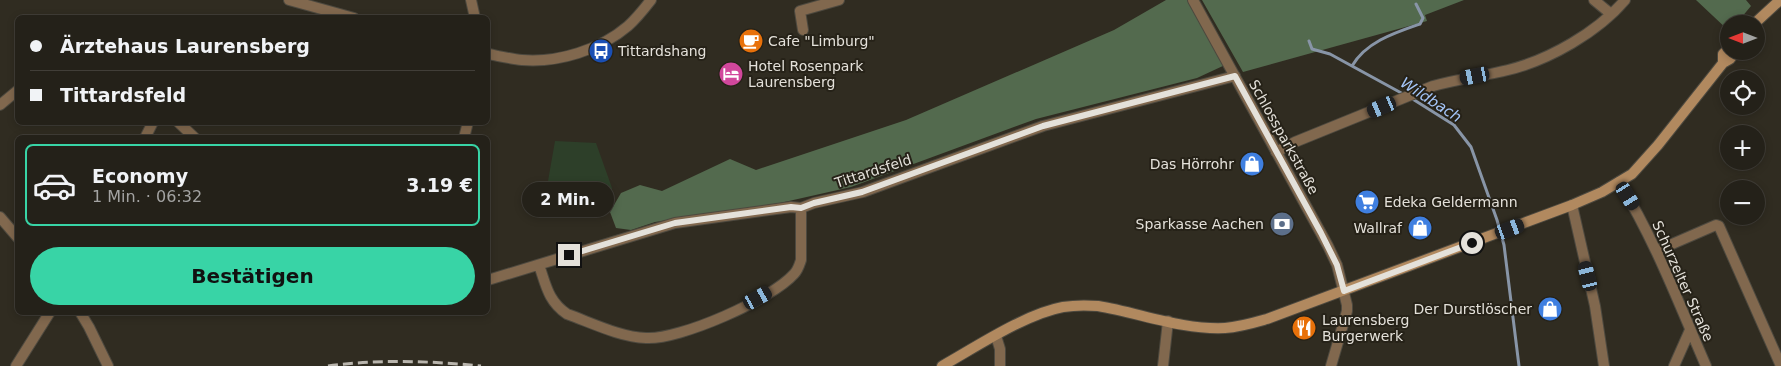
<!DOCTYPE html>
<html lang="de">
<head>
<meta charset="utf-8">
<style>
	:root { --surface:#242119; --page:#2c2922; --text:#f1f3f6; --muted:#a3a3a2; --line:#413e38; --accent:#38d4a6 }
	body { margin:0; font-family:"DejaVu Sans",sans-serif; background:var(--page); color:var(--text); height:100vh; display:flex; flex-direction:column; font-size:19px; white-space:nowrap }
	* { box-sizing:border-box; margin:0 }
	p { font-size:16px; color:var(--muted) }
	.icon { flex:none; width:28px; height:28px; fill:none; stroke:currentColor; stroke-width:2; stroke-linecap:round; stroke-linejoin:round }
	.map { position:relative; flex:1; overflow:hidden }
	.side { position:absolute; left:15px; top:135px; width:475px; height:180px; display:flex; flex-direction:column; background:var(--surface); border-radius:8px; box-shadow:0 2px 8px #0003,0 0 0 1px var(--line) }
	.side>* { flex:none }
	.top-card { position:absolute; left:15px; top:15px; width:475px; height:110px; border-radius:8px; box-shadow:0 2px 8px #0003,0 0 0 1px var(--line); display:grid; align-content:center; height:110px; padding:0 15px; background:var(--surface) }
	.needle { width:32px; rotate:270deg }
	.controls { position:absolute; left:1720px; top:15px; display:grid; gap:10px }
	.controls a { display:grid; place-items:center; width:45px; height:45px; border-radius:50%; background:var(--surface); box-shadow:0 2px 8px #0003,0 0 0 1px var(--line); font-size:25px }
	.end { position:absolute; width:22px; height:22px; margin:-11px; border:6px solid #e4e1da; background:#111; box-shadow:0 0 0 2px #111 }
	.from { border-radius:50% }
	.bubble { position:absolute; height:35px; border-radius:18px; background:var(--surface); box-shadow:0 2px 8px #0003,0 0 0 1px var(--line); font-size:16px; font-weight:700; line-height:35px; text-align:center }
	.car { position:absolute; width:15px; height:30px; margin:-15px -8px; border-radius:6px; box-shadow:0 0 4px 1px #0007; background:linear-gradient(#222 24%,#8ab4d8 0 40%,#222 0 76%,#8ab4d8 0 86%,#222 0) }
	.top-card b { display:flex; align-items:center; gap:18px; height:48px; font-size:19px }
	.top-card b+b { border-top:1px solid var(--line) }
	.top-card i { width:12px; height:12px; background:var(--text) }
	ul { padding:9px 0 0; list-style:none }
	li { display:flex; align-items:center; gap:15px; height:82px; margin:0 10px 8px; padding:0 5px; border:2px solid transparent; border-radius:8px }
	li div { flex:1 }
	li b { display:block; font-size:19px }
	li em { font-style:normal; font-weight:700 }
	li.current { border-color:var(--accent) }
	li>.icon { width:45px; height:45px; stroke-width:1.5 }
	.cta { display:flex; gap:10px; margin-top:auto; padding:10px 15px }
	.cta a { flex:1; height:58px; border-radius:30px; background:var(--accent); color:#111; font-size:20px; font-weight:700; line-height:58px; text-align:center }
	.map>svg:first-child { display:block }
	.green { fill:#2d3f29 }
	.forest { fill:#536a4e }
	.lines { fill:none; stroke-linecap:round; stroke-linejoin:round }
	.stream { stroke:#8895a7; stroke-width:3 }
	.minor-casing { stroke:#4d493f; stroke-width:12 }
	.tertiary-casing { stroke:#4d493f; stroke-width:12 }
	.secondary-casing { stroke:#4d493f; stroke-width:12 }
	.minor { stroke:#81684e; stroke-width:10 }
	.tertiary { stroke:#81684e; stroke-width:10 }
	.secondary { stroke:#b1895f; stroke-width:10 }
	.rail { stroke:#b9b5ad; stroke-width:3; stroke-dasharray:10 5; stroke-linecap:butt }
	.route { stroke:#e4e1da; stroke-width:6 }
	.labels { text-anchor:middle; stroke-width:4; stroke-linejoin:round; paint-order:stroke }
	.poi-label { font-size:14px; fill:#e4e1da; stroke:#262218; text-anchor:start }
	.street-label { font-size:14px; fill:#e4e1da; stroke:#262218 }
	.water-label { font-size:15px; font-style:italic; fill:#a4c5f8; stroke:#262218 }
</style>
</head>
<body>
<div class="map">
<svg width="1781" height="366" viewBox="0 0 1781 366">
	<rect width="100%" height="100%" fill="#302c21"/>
	<!-- green -->
	<path class="green" d="M555,141L596,143L612,188L611,199L590,191L548,181Z"/>
	<!-- forest -->
	<path class="forest" d="M1166,0H1188L1225,65L1197,78L1036,119L851,187L780,203L655,222L631,230L616,228L610,212L621,193L640,185L662,191L730,159L756,170L906,120L1114,30Z
		M1202,0H1464L1425,15L1427,21L1243,72Z
		M1696,0H1746L1751,6L1736,24H1729V31Z"/>
	<g class="lines">
		<!-- stream -->
		<path class="stream" d="M1309,41L1312,49L1330,54L1405,95
			M1352,66C1366,42 1394,33 1420,24L1423,18L1416,4
			M1411,98L1454,125L1471,147L1497,220L1504,245L1519,366"/>
		<defs>
			<path id="minor" d="M289,0L354,18
				M471,0L475,18
				M1594,0L1611,14
				M803,30L800,11L839,0
				M488,54C499,56 511,59 522,60C558,63 600,50 628,26C637,18 644,9 651,0
				M0,105L18,90
				M178,122L195,138
				M145,138L153,122
				M464,138L468,122
				M1276,152L1295,142L1433,86C1458,79 1483,76 1508,70C1549,60 1598,32 1625,0
				M1619,182C1655,240 1679,304 1706,366
				M1572,205L1595,306L1604,366
				M0,217L18,238
				M1656,251L1716,225L1719,226L1781,366
				M539,265C546,285 548,301 567,314C592,323 620,337 646,338C680,340 772,299 794,274C798,270 799,266 801,260V208
				M488,280L675,223L791,207L801,208L814,203L863,192L1043,126L1235,76
				M80,312L89,327L108,366
				M996,336L1000,349V366
				M16,366L50,312
				M1163,366L1168,321
				M1674,366L1690,330"/>
			<path id="tertiary" d="M1193,0L1328,246L1337,265L1347,305V311L1331,366"/>
			<path id="secondary" d="M1754,24L1780,0
				M1723,63V54L1729,48
				M942,366C976,347 1025,314 1063,307C1075,305 1086,305 1098,306C1140,313 1182,330 1225,328C1240,327 1253,323 1267,319L1572,205L1602,192L1632,174L1658,145L1723,63L1730,59L1736,51"/>
		</defs>
		<!-- minor casing -->
		<use href="#minor" class="minor-casing"/>
		<!-- tertiary casing -->
		<use href="#tertiary" class="tertiary-casing"/>
		<!-- secondary casing -->
		<use href="#secondary" class="secondary-casing"/>
		<!-- minor -->
		<use href="#minor" class="minor"/>
		<!-- tertiary -->
		<use href="#tertiary" class="tertiary"/>
		<!-- secondary -->
		<use href="#secondary" class="secondary"/>
		<!-- rail -->
		<path class="rail" d="M328,366C379,359 430,361 481,366"/>
	</g>
	<g class="lines">
		<!-- route -->
		<path class="route" d="M569,255L675,223L791,207L801,208L814,203L862,192L1043,126L1235,76L1321,233L1337,265L1344,291L1472,243"/>
	</g>
	<!-- icons -->
	<defs>
		<symbol id="cafe-disc" viewBox="-11 -11 22 22"><circle r="9.5" fill="#e8710a" stroke="#262218"/><path d="M-5.5-4.5H6V0H3Q3 3.5 0 3.5H-2.5Q-5.5 3.5-5.5 0ZM3-3.2v2h1.7v-2ZM-6 4.5H4V6H-6Z" fill="#fff"/></symbol>
		<symbol id="bus-disc" viewBox="-11 -11 22 22"><circle r="9.5" fill="#1a4fb4" stroke="#262218"/><path d="M-5-6H5V4H4V6H2V4H-2V6H-4V4H-5ZM-3.5-4V0h7V-4ZM-3.5 1.2v1.5H-2V1.2ZM2 1.2v1.5H3.5V1.2Z" fill="#fff"/></symbol>
		<symbol id="hotel-disc" viewBox="-11 -11 22 22"><circle r="9.5" fill="#d1479c" stroke="#262218"/><path d="M-6-4.5h1.5V1H6V5H4.5V3h-9V5H-6ZM-4 0a1.8 1.8 0 1 1 3.6 0ZM.5 0V-2.5h3Q6-2.5 6 0Z" fill="#fff"/></symbol>
		<symbol id="shop-disc" viewBox="-11 -11 22 22"><circle r="9.5" fill="#3f7fe0" stroke="#262218"/><path d="M-5-2.5h2.3a2.7 3.5 0 0 1 5.4 0H5L5.5 6h-11ZM-1.5-2.5h3a1.5 2.3 0 0 0-3 0Z" fill="#fff"/></symbol>
		<symbol id="supermarket-disc" viewBox="-11 -11 22 22"><circle r="9.5" fill="#3f7fe0" stroke="#262218"/><path d="M-6-5.5h2.5l.6 2H6L4.5 2H-2.5L-4.4-4H-6ZM-1.5 3.2a1.3 1.3 0 1 0 .1 0ZM3 3.2a1.3 1.3 0 1 0 .1 0Z" fill="#fff"/></symbol>
		<symbol id="bank-disc" viewBox="-11 -11 22 22"><circle r="9.5" fill="#5c6f8a" stroke="#262218"/><path d="M-6-4H6V4H-6ZM0-2.3a2.3 2.3 0 1 0 0 4.6a2.3 2.3 0 1 0 0-4.6Z" fill="#fff"/></symbol>
		<symbol id="restaurant-disc" viewBox="-11 -11 22 22"><circle r="9.5" fill="#e8710a" stroke="#262218"/><path d="M-5-6h1v4h1v-4h1v4h1v-4h1v5L-1.5 .5V6h-2V.5L-5-1ZM5-6V6H3V1.5H1.5Q1.5-4 5-6Z" fill="#fff"/></symbol>
	</defs>
	<g fill-rule="evenodd">
		<use href="#cafe-disc" x="737" y="27" width="28" height="28"/>
		<use href="#bus-disc" x="587" y="37" width="28" height="28"/>
		<use href="#hotel-disc" x="717" y="60" width="28" height="28"/>
		<use href="#shop-disc" x="1238" y="150" width="28" height="28"/>
		<use href="#supermarket-disc" x="1353" y="188" width="28" height="28"/>
		<use href="#bank-disc" x="1268" y="210" width="28" height="28"/>
		<use href="#shop-disc" x="1406" y="214" width="28" height="28"/>
		<use href="#shop-disc" x="1536" y="295" width="28" height="28"/>
		<use href="#restaurant-disc" x="1290" y="314" width="28" height="28"/>
	</g>
	<g class="labels">
		<!-- poi labels -->
		<g class="poi-label">
			<text x="768" y="46">Cafe "Limburg"</text>
			<text x="618" y="56">Tittardshang</text>
			<text x="748" y="71">Hotel Rosenpark<tspan x="748" dy="16">Laurensberg</tspan></text>
			<text x="1234" y="169" text-anchor="end">Das Hörrohr</text>
			<text x="1384" y="207">Edeka Geldermann</text>
			<text x="1264" y="229" text-anchor="end">Sparkasse Aachen</text>
			<text x="1402" y="233" text-anchor="end">Wallraf</text>
			<text x="1532" y="314" text-anchor="end">Der Durstlöscher</text>
			<text x="1322" y="325">Laurensberg<tspan x="1322" dy="16">Burgerwerk</tspan></text>
		</g>
		<!-- street labels -->
		<g class="street-label">
			<text transform="translate(1284 137) rotate(61)" y="5">Schlossparkstraße</text>
			<text transform="translate(873 171) rotate(-18)" y="5">Tittardsfeld</text>
			<text transform="translate(1683 281) rotate(66)" y="5">Schurzelter Straße</text>
		</g>
		<!-- water labels -->
		<g class="water-label">
			<text transform="translate(1431 100) rotate(33)" y="5">Wildbach</text>
		</g>
	</g>
</svg>
<div class="controls">
<a><svg class="needle" viewBox="-14 -14 28 28"><path d="M0-13l5 13h-10z" fill="#e53935"/><path d="M0 13l5-13h-10z" fill="#a3a3a2"/></svg></a>
<a><svg class="icon" aria-label="locate" viewBox="0 0 24 24"><circle cx="12" cy="12" r="6"/><path d="M12 2v4M12 18v4M2 12h4M18 12h4"/></svg></a>
<a>+</a>
<a>−</a>
</div>
<i class="end from" style="left:1472px;top:243px"></i>
<i class="end" style="left:569px;top:255px"></i>
<div class="bubble" style="left:522px;top:182px;width:92px">2 Min.</div>
<i class="car" style="left:1475px;top:76px;rotate:259deg"></i>
<i class="car" style="left:1382px;top:107px;rotate:247deg"></i>
<i class="car" style="left:1628px;top:196px;rotate:148deg"></i>
<i class="car" style="left:1510px;top:229px;rotate:70deg"></i>
<i class="car" style="left:1588px;top:276px;rotate:346deg"></i>
<i class="car" style="left:758px;top:298px;rotate:61deg"></i>
<div class="top-card">
<b><i class="from"></i>Ärztehaus Laurensberg</b>
<b><i></i>Tittardsfeld</b>
</div>
<section class="side">
<ul>
<li class="current"><svg class="icon" aria-label="car" viewBox="0 0 24 24"><path d="M5 17H2v-5l4-1 3-4h7l3 4 3 1v5h-3M9 17h6M6 11h13"/><circle cx="7" cy="17" r="2"/><circle cx="17" cy="17" r="2"/></svg><div><b>Economy</b><p>1 Min. · 06:32</p></div><em>3.19 €</em></li>
</ul>
<div class="cta"><a>Bestätigen</a></div>
</section>
</div>
</body>
</html>
